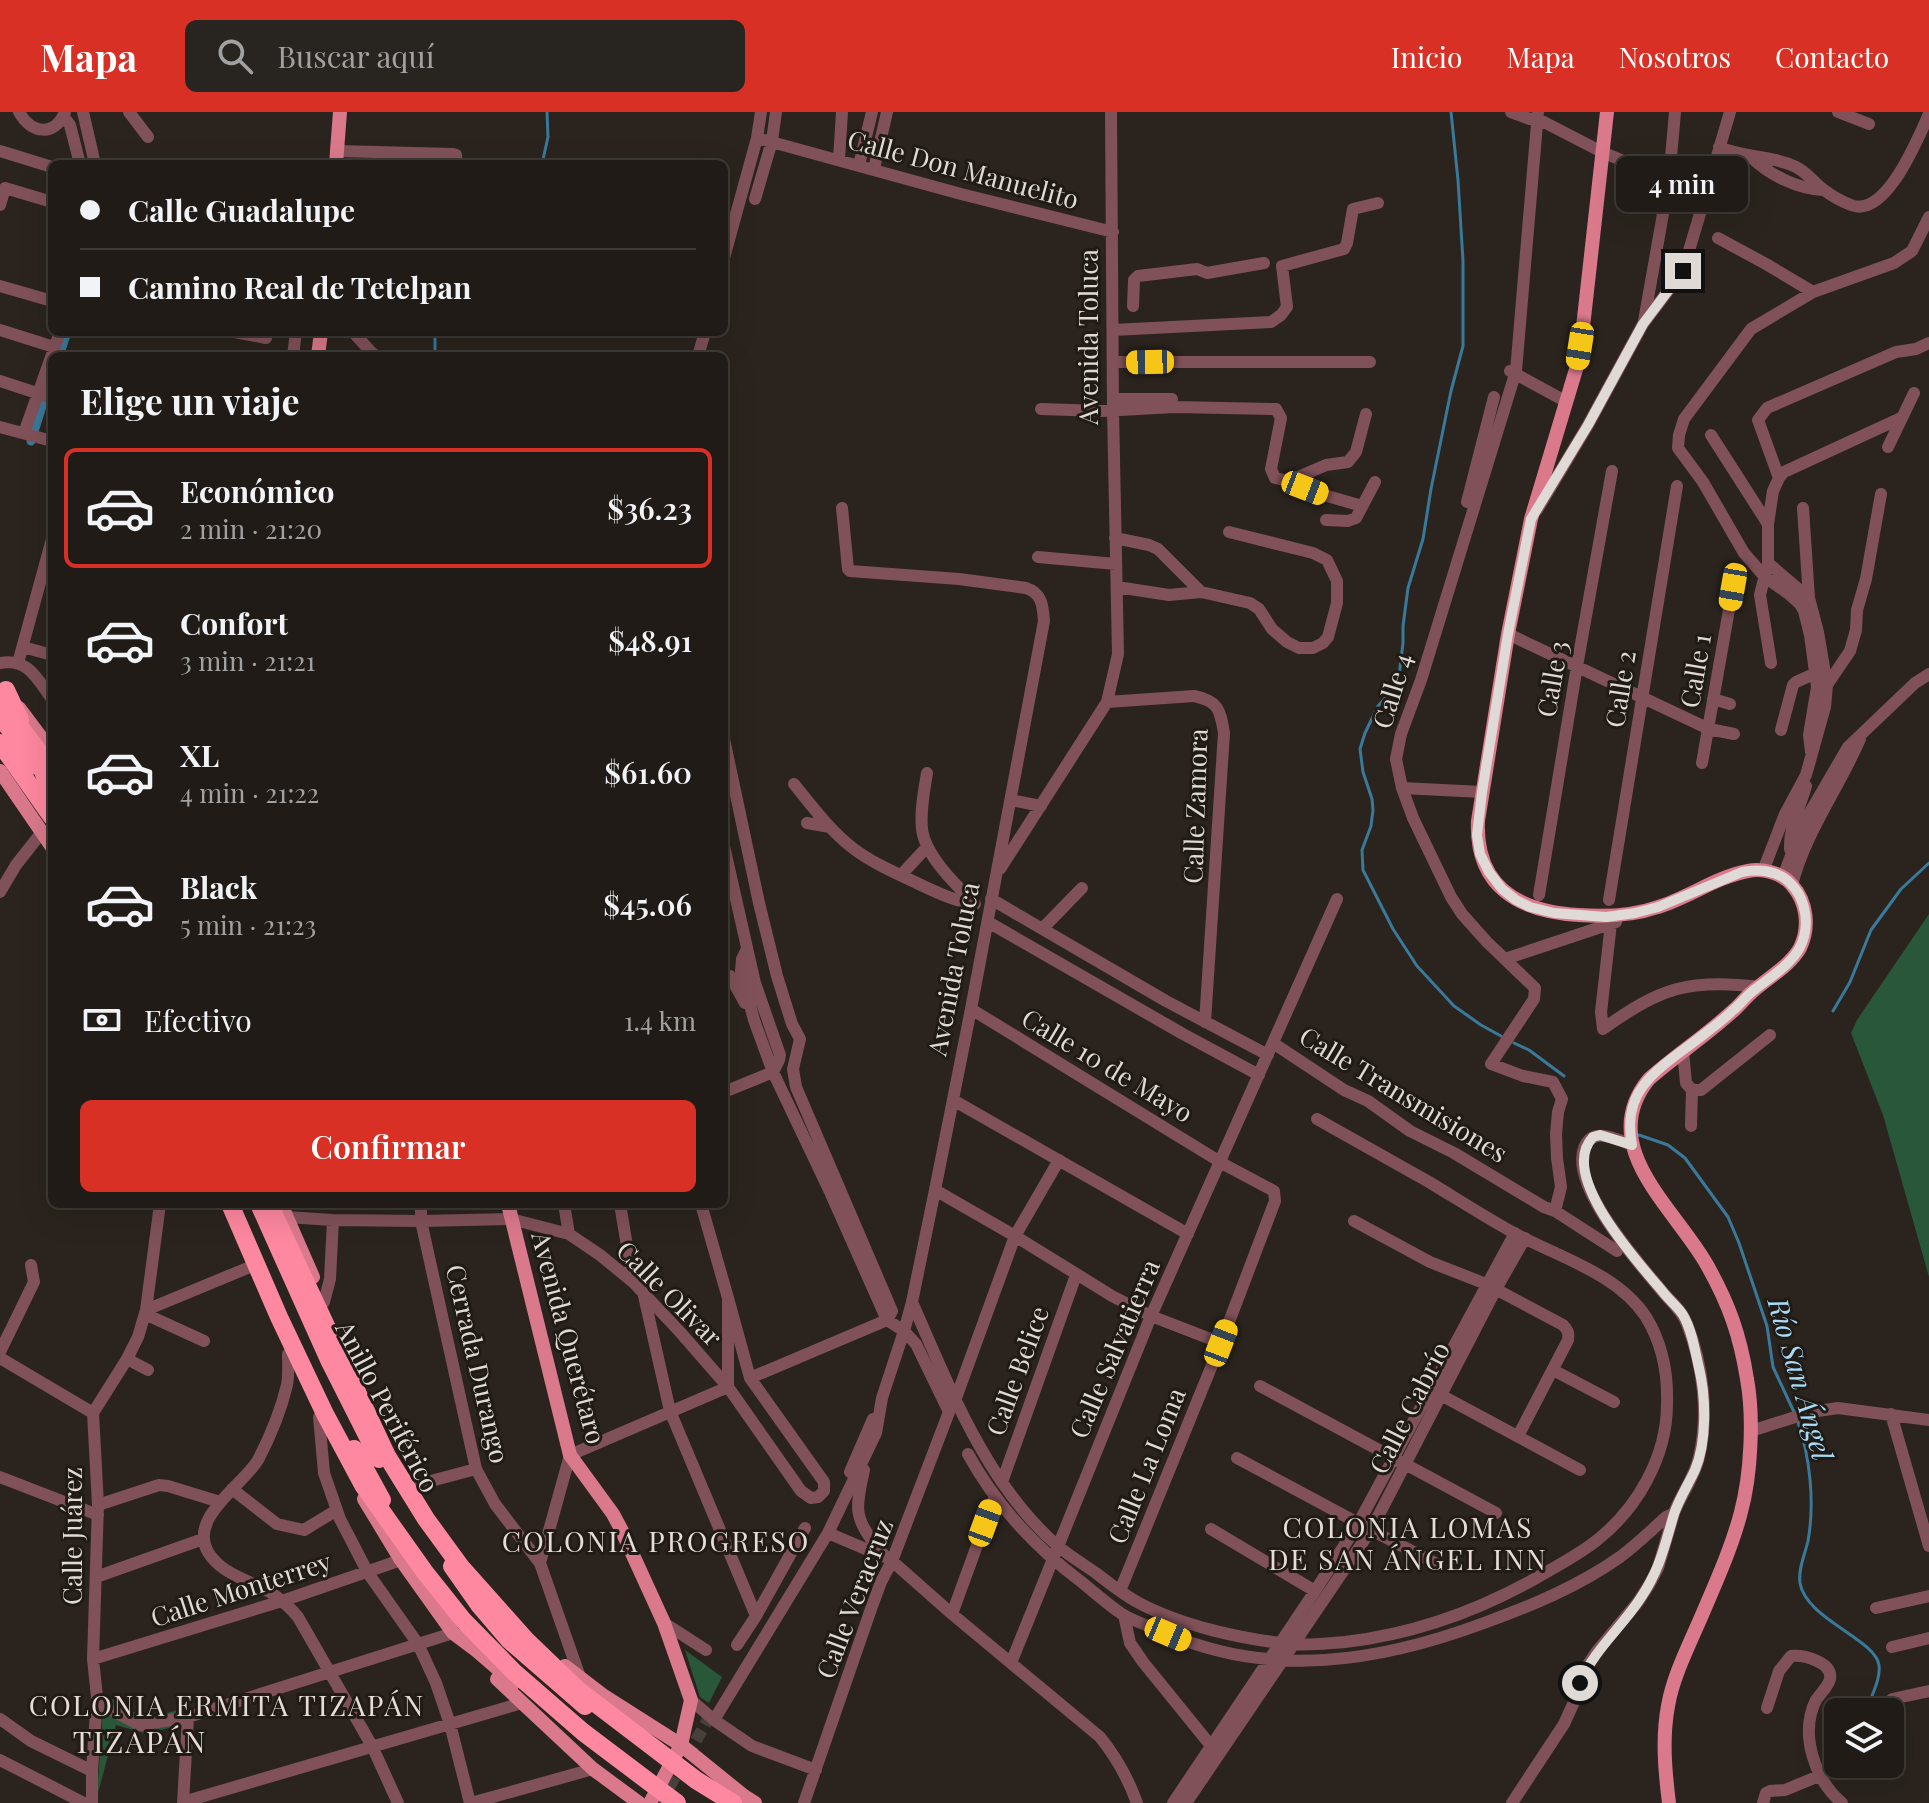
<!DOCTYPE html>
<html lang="es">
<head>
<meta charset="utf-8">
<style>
	:root { --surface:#201b16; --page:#28241f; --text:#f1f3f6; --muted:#a2a1a1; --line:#3d3935; --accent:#d93025 }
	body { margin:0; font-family:"Playfair Display",serif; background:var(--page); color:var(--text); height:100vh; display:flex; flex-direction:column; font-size:30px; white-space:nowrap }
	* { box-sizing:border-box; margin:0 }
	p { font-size:26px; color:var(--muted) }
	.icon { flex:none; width:44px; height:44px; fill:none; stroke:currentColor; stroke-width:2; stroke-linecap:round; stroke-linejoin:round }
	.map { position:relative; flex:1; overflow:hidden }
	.sheet { position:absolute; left:48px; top:240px; width:680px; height:856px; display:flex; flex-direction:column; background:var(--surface); border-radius:12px; box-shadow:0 8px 32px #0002,0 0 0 2px var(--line) }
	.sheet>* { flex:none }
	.top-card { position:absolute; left:48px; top:48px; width:680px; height:176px; border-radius:12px; box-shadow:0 8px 32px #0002,0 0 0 2px var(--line); display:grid; align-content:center; height:176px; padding:0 32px; background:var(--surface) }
	.fabs { position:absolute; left:1824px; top:1586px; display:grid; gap:16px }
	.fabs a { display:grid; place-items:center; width:80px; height:80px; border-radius:12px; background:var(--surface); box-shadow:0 8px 32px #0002,0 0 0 2px var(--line); font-size:40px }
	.end { position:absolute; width:36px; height:36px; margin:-18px; border:10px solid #dfdad6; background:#111; box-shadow:0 0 0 4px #111 }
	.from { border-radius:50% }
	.bubble { position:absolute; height:56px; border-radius:12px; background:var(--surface); box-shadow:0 8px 32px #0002,0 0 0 2px var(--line); font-size:26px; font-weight:600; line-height:56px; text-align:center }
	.car { position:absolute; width:24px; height:48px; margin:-24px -12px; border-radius:10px; box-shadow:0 0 6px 2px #0007; background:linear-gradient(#f5c518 24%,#345 0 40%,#f5c518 0 76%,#345 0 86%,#f5c518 0) }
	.top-card b { display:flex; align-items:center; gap:28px; height:76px; font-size:30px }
	.top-card b+b { border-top:2px solid var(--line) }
	.top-card i { width:20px; height:20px; background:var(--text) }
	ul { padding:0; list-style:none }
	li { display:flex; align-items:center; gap:24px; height:120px; margin:0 16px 12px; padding:0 16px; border:4px solid transparent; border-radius:12px }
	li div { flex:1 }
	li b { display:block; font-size:30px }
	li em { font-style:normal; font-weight:600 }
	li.selected { border-color:var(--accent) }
	li>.icon { width:72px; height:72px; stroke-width:1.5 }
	h2 { padding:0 32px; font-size:36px; line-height:96px }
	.pay { display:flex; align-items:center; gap:20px; height:88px; padding:0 32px; font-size:30px }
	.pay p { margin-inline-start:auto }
	.primary-button { display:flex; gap:16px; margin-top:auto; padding:16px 32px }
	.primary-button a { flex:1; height:92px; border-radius:12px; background:var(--accent); color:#fff; font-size:32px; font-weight:600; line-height:92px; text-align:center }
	header { display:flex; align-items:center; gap:48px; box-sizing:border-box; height:112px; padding:0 40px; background:var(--accent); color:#fff }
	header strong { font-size:38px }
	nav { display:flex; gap:44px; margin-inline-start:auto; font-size:28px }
	.search { width:560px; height:72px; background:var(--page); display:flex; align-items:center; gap:20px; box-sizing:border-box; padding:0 28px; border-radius:12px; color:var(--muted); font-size:30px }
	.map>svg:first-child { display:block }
	.green { fill:#295739 }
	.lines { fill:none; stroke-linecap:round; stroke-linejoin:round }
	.stream { stroke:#39799a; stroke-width:3 }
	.canal { stroke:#39799a; stroke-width:9 }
	.minor-tunnel { stroke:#463f3a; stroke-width:12; stroke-dasharray:12 6; stroke-linecap:butt }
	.minor { stroke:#805159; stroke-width:12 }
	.major { stroke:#da798c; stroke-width:14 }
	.highway { stroke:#fd88a0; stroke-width:18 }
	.highway-bridge { stroke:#fd88a0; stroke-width:18 }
	.route { stroke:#dfdad6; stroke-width:10 }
	.labels { text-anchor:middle; stroke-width:6; stroke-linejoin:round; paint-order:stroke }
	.street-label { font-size:26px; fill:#dfdad6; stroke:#211b15 }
	.water-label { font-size:28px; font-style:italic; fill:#a7dbf9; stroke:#211b15 }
	.neighbourhood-label { font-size:28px; letter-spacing:2px; fill:#e6dcd4; stroke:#211b15 }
	.quarter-label { font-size:30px; letter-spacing:2px; fill:#e6dcd4; stroke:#211b15 }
</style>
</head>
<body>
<header>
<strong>Mapa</strong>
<div class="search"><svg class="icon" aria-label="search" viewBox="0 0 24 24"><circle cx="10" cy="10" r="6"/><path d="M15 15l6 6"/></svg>Buscar aquí</div>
<nav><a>Inicio</a><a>Mapa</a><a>Nosotros</a><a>Contacto</a></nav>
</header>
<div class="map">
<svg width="1929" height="1691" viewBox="0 0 1929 1691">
	<rect width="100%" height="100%" fill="#2b241e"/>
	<!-- green -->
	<path class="green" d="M1929,802V1165L1883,1003L1851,921L1857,908Z
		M685,1538L722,1565L709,1591L700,1585Z
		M104,1582L145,1607L181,1597L180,1614L144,1621L116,1613L97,1685Z"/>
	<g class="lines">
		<!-- stream -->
		<path class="stream" d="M1451,0L1458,68L1463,149V234L1451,279L1431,377L1423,427L1408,476L1403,514V531L1399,564L1392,579L1378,594L1365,621L1360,637L1363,660L1372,687L1373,698L1371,714L1362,738L1363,758L1393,817L1417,854L1454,894L1481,913L1501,924
			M542,52L548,25L547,0
			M435,244V220
			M1833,899L1850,870L1871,818L1901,777L1929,751
			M1514,931L1529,938L1564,964
			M1639,1023L1668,1033L1685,1046L1728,1105L1739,1131L1767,1214L1773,1255L1794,1300
			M1797,1307C1810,1344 1815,1390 1808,1429C1805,1442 1798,1457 1800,1471C1806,1507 1875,1527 1879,1553C1881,1568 1870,1586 1866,1600
			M1890,1646L1904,1643"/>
		<!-- canal -->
		<path class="canal" d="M59,244L67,220
			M31,329L52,263"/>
		<!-- minor-tunnel -->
		<path class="minor-tunnel" d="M660,1691L713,1599"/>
		<!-- minor -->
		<path class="minor" d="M19,0C31,22 55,25 65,0
			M83,0L95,52
			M129,0L148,25
			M1511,0L1530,7
			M1538,0L1516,259L1421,568L1401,622L1396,647L1402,676L1413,706L1451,785L1462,802L1487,830L1535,876L1534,887L1491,952L1523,964L1553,970L1562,987L1558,1000L1556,1022L1557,1046L1561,1075L1555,1099
			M1838,0L1869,12
			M64,5L70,13L80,52
			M1538,7L1602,40L1669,68
			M757,26L961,82L1113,120
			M1719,35C1744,46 1771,43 1796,55C1808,61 1814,71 1824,78C1832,84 1843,90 1851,93C1886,107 1918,26 1929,2
			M0,39L52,55
			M337,39L453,42L456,43L457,52
			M1751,45C1769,63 1798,77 1823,78
			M839,47L842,0
			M859,53L872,0
			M874,57L887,0
			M755,87L772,29L776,0
			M0,93L5,76L52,90
			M1718,126L1766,152L1813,180
			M724,146L757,26L761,0
			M0,174L52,189
			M1133,194L1134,168L1138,164L1197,157L1207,161L1264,151
			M1644,209L1669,68L1675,0
			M0,218L54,235
			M1113,218L1271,210L1281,203L1287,195L1282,154L1344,137L1347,131L1353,97L1378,91
			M235,220L266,226
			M353,220L371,240L376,244
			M293,244L296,220
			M698,244L705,220
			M1113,250H1370
			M1510,259L1567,290
			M0,269L52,286
			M1113,287H1172
			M1041,297L1101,299L1175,295L1276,297L1281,306L1271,357L1275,366L1289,369L1326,353L1348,350L1356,340L1366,302
			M0,315L52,329
			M24,321L60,220
			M1711,323L1768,412
			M1888,335L1914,281
			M1779,366L1758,308L1767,296L1896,240L1916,237L1929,231
			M1289,369L1324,383L1362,394
			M1467,390L1494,285
			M1537,398L1588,313L1643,212L1683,159L1730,0
			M1326,408L1348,409L1356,406L1375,370
			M1115,426L1149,433L1158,437L1201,480
			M1038,445L1116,452
			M1768,451L1809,486
			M1117,475L1169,483L1201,480L1250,491L1259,497L1272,517L1287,530L1299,536H1313L1323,531L1328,525L1337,491V469L1327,448L1313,441L1229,420
			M1508,522L1709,617L1734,622
			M23,535L52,543
			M0,551C29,546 37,567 52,587
			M18,551L52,427
			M1771,551L1760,483L1768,451V412L1773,379L1779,366L1784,360L1901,306
			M1824,573H1827L1850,539L1856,518L1857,498L1866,467L1881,382
			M1713,587L1730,592
			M1107,590L1194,584C1219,589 1220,598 1224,621L1205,910
			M1781,618L1793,573L1796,570L1816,561
			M724,627L759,791L777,864L792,912L800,927L793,957L796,975L892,1199L887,1208L750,1266
			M1811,640L1809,623L1817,575L1810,523L1804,499L1800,492L1789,482L1765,465L1744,441L1703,370L1678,336L1679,323L1684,307L1751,217L1813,180L1894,151L1912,139L1929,105
			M1702,651L1733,475
			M927,661C924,680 920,699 922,717C925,744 957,774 975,792
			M794,672C812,694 830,719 854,737C874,752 898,762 921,773C938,781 955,789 974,792
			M1402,676L1482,680
			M1011,688L1041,694
			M807,711L830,715
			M724,734L755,871L780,943L779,948L773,960
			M1790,737C1789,714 1800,696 1806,674
			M1000,757L1107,590L1118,542L1113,298L1111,0
			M1763,759L1785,702L1806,663L1825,595L1827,573L1818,520L1809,486L1803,396
			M901,763L927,735
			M1783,765L1802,714L1848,635L1915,571L1929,562
			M1792,773C1805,721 1839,676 1860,627
			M0,780L16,753L42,720
			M1539,783L1577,554L1612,359
			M991,787L1166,889L1268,943
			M1609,788L1677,374
			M988,810L1183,922L1259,963
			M1611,811L1601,900L1603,917C1659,876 1690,866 1759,875
			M1043,816L1082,776
			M746,839L742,847L741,859L754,908L773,960L831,1082L887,1208L904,1219L916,1232L949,1300L892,1449L881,1470L871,1497L804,1691
			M1505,847L1616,810
			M730,864L745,891
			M971,897L1227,1054L1274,1079L1275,1089L1221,1231L1120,1479
			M1273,931L1344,978L1368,989L1410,1019L1454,1041L1544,1095L1555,1099L1617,1139
			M1683,939L1686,971L1692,978H1701L1770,923
			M724,980L773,960
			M953,988L1188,1122
			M1691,1014L1692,978
			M935,1078L1015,1124L1112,1184L1151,1204L1221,1231
			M421,1092V1109L476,1357L495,1392L540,1451
			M564,1092L569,1122
			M620,1092L633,1170
			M701,1092L728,1186V1275
			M286,1105L333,1108L421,1109L511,1107L569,1122L600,1143L633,1170L680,1220L728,1275L801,1379L811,1386L818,1385L824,1379V1370L750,1266L728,1186
			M1354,1109L1430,1150L1486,1172L1563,1213C1568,1218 1569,1221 1568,1228L1518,1324
			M644,1184L670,1299L756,1504
			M324,1190L330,1167L333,1108
			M912,1190C949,1274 987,1374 1059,1435C1070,1444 1083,1452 1096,1461C1110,1472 1124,1483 1139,1491C1182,1514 1245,1528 1292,1532C1310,1534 1328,1531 1345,1530C1414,1522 1478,1499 1538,1465C1557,1454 1578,1443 1596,1429C1637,1397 1667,1345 1667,1292C1668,1262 1662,1231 1646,1205C1617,1161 1558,1145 1514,1121C1485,1105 1457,1087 1429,1070C1392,1049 1354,1028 1317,1007
			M146,1198L250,1155
			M145,1202L204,1229
			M0,1240L34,1170L31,1153
			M288,1242C288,1252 289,1263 287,1273C281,1298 270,1325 258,1348C243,1373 188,1406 208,1440C221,1462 249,1468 270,1480C280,1487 290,1495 298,1505L372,1634L398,1691
			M0,1246L93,1301
			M127,1247L148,1258
			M1553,1258L1614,1290
			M1260,1274L1496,1401
			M1437,1281L1580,1358
			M956,1286L1015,1124L1059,1048
			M93,1301L127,1247L138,1225L146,1198L160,1092
			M1891,1302L1929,1434
			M319,1305L324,1361L340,1407L368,1461L418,1532L436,1571L450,1612L470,1691
			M1751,1319L1811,1300L1838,1296L1929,1308
			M968,1342C995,1391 1034,1434 1079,1468C1093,1479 1107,1492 1122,1502C1135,1510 1152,1515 1166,1521C1272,1567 1379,1550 1484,1511C1531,1494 1579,1474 1620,1445C1636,1433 1651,1419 1666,1405L1674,1401C1681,1382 1695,1365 1699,1345C1709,1302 1703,1253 1687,1212C1682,1198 1670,1189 1661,1178C1638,1150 1570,1075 1584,1036C1592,1014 1616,1027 1632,1033
			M1237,1346L1371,1418L1437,1452
			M864,1358C857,1392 852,1403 874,1431C880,1439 884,1445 892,1449L952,1502L1100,1625C1117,1646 1128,1666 1137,1691
			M850,1360L873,1307
			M0,1365L98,1403
			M1002,1370L1076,1163
			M412,1374L476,1357
			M232,1377L277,1412L304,1418L337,1398
			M98,1393L159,1373L168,1374L220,1390
			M1211,1417L1315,1479
			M828,1421L882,1444
			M96,1465L203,1427
			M1876,1496L1929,1484
			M952,1502L995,1384
			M1124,1503L1130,1531L1143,1550L1216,1640
			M664,1511L706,1538
			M737,1533L756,1504L805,1416
			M1892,1535L1929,1526
			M93,1547L282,1489L401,1448
			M1011,1551L1151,1204L1337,787
			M581,1568L540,1451L570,1343L728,1275
			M1892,1587L1929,1579
			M691,1588L714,1608L752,1634L816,1658
			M97,1591L140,1613L188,1605L453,1521
			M1767,1596L1779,1559L1791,1544C1804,1543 1833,1550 1830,1567C1828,1575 1820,1582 1816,1588C1799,1622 1815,1668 1842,1691
			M0,1607L31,1629L92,1659
			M714,1608L828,1421L876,1321L882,1286L904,1219L912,1190L935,1078L971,897L1044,509C1043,494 1042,481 1026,476L959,467L850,459L848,457L842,396
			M0,1648L84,1691
			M183,1690L522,1591
			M92,1691V1659L97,1585L93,1547L98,1393L93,1301
			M183,1691L188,1605
			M471,1691L593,1657
			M1173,1691L1315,1479L1358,1412L1515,1121
			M1186,1691L1371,1418L1496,1177L1525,1126
			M1512,1691L1564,1612L1574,1590L1587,1554L1597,1539L1638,1490L1649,1473L1658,1456L1674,1401
			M1763,1691L1766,1681L1770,1679L1785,1678L1819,1664"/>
		<!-- major -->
		<path class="major" d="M1607,0L1583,215L1577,254L1531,407L1508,522L1478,709C1475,775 1520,800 1579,803C1606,805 1632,804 1658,795C1688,786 1716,765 1748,759C1763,756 1782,761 1792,773C1807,790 1810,815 1800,836C1789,855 1767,866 1751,881C1745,886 1740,893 1734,898C1707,923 1676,943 1649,967C1594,1034 1676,1097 1707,1153C1729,1192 1740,1223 1747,1267C1754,1305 1751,1363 1741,1400C1732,1435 1716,1470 1702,1503C1690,1531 1673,1564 1668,1594C1662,1626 1665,1659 1669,1691
			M336,52L340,0
			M318,244L321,220
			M19,596L52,640
			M0,659L52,735
			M281,1092L313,1165
			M508,1092L570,1343L613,1402L621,1417L664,1511L691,1588L681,1633L650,1691
			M364,1387L401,1448L453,1521L477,1539L514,1571
			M565,1554L604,1584L681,1633L744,1684L755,1691
			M497,1567L593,1657L639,1691"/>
		<!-- highway -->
		<path class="highway" d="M6,578L20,608
			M0,604L37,654
			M0,631L52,705
			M35,642L49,673
			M259,1092L330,1250L379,1347
			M354,1337L382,1388
			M452,1454L480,1494L509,1528L585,1594"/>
		<!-- highway-bridge -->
		<path class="highway-bridge" d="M0,589L52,657
			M230,1092L279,1205L325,1302L363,1373L424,1459L463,1508L514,1560L583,1620L677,1691
			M269,1092L387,1344L426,1407L461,1455L526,1528L578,1578L696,1668L733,1691"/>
	</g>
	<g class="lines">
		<!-- route -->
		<path class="route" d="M1580,1571C1594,1538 1621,1516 1640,1487C1660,1457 1664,1436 1674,1402C1679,1387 1688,1373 1695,1358C1707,1330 1706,1285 1699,1256C1695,1239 1692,1218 1683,1203C1678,1195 1669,1188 1663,1180C1638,1150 1557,1063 1593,1025L1600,1023L1632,1033C1628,1013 1630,991 1643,974C1658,954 1683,939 1703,923C1713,915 1723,908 1732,899C1740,893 1746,884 1754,878C1769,866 1789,854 1799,837C1811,815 1807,786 1788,769C1776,758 1757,757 1742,760L1658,795L1635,801L1606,805L1554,801L1530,795L1516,788L1502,777L1489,760L1480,742L1477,723L1482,680L1508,522L1531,407L1588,313L1643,212L1683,159"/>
	</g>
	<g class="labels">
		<!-- street labels -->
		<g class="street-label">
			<text transform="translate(963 58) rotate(15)" y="9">Calle Don Manuelito</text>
			<text transform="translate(1089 225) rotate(-90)" y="9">Avenida Toluca</text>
			<text transform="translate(1696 559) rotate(-80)" y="9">Calle 1</text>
			<text transform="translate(1553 567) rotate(-80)" y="9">Calle 3</text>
			<text transform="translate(1621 577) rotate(-81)" y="9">Calle 2</text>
			<text transform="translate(1393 579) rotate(-73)" y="9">Calle 4</text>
			<text transform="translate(1196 694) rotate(-88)" y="9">Calle Zamora</text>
			<text transform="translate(954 857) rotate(-79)" y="9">Avenida Toluca</text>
			<text transform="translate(1107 954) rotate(31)" y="9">Calle 10 de Mayo</text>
			<text transform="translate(1403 983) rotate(31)" y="9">Calle Transmisiones</text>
			<text transform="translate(669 1182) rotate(45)" y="9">Calle Olivar</text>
			<text transform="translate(568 1226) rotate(75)" y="9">Avenida Querétaro</text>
			<text transform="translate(1115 1237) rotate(-67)" y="9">Calle Salvatierra</text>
			<text transform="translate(477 1252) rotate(77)" y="9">Cerrada Durango</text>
			<text transform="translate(1018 1259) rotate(-70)" y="9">Calle Belice</text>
			<text transform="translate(387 1295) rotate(62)" y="9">Anillo Periférico</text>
			<text transform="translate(1410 1296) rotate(-63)" y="9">Calle Cabrío</text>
			<text transform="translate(1147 1354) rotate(-68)" y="9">Calle La Loma</text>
			<text transform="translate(73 1424) rotate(-90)" y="9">Calle Juárez</text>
			<text transform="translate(241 1478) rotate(-18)" y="9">Calle Monterrey</text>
			<text transform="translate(855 1487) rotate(-69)" y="9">Calle Veracruz</text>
		</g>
		<!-- water labels -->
		<g class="water-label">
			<text transform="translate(1800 1267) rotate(74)" y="10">Río San Ángel</text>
		</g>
		<!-- neighbourhood labels -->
		<g class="neighbourhood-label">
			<text x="1408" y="1426">COLONIA LOMAS<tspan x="1408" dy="32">DE SAN ÁNGEL INN</tspan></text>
			<text x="656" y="1440">COLONIA PROGRESO</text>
			<text x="227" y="1604">COLONIA ERMITA TIZAPÁN</text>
		</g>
		<!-- quarter labels -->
		<g class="quarter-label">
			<text x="140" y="1641">TIZAPÁN</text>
		</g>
	</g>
</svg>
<div class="fabs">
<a><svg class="icon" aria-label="layers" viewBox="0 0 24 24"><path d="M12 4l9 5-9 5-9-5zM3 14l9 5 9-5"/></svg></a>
</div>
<i class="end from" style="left:1580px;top:1571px"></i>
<i class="end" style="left:1683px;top:159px"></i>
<div class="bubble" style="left:1616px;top:44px;width:132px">4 min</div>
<i class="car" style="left:1580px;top:234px;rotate:189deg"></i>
<i class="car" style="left:1150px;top:250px;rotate:269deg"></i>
<i class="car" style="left:1305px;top:376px;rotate:111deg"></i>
<i class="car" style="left:1733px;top:475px;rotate:190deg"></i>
<i class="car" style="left:1221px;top:1231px;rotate:21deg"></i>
<i class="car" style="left:985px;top:1411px;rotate:20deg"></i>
<i class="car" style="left:1168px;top:1522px;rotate:113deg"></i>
<div class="top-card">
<b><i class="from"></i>Calle Guadalupe</b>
<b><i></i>Camino Real de Tetelpan</b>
</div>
<section class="sheet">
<h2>Elige un viaje</h2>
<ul>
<li class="selected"><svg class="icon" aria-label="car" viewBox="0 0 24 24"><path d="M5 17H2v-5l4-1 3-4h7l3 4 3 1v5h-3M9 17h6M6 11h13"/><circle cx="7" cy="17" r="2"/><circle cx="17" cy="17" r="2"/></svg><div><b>Económico</b><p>2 min · 21:20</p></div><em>$36.23</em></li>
<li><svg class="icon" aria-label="car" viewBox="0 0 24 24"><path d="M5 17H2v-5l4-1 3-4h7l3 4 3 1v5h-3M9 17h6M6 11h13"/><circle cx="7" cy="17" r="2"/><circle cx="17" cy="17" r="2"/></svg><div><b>Confort</b><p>3 min · 21:21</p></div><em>$48.91</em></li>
<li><svg class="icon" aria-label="car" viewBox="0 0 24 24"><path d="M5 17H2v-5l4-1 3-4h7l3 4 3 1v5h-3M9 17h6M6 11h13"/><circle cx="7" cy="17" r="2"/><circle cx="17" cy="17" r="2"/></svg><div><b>XL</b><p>4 min · 21:22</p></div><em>$61.60</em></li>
<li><svg class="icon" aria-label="car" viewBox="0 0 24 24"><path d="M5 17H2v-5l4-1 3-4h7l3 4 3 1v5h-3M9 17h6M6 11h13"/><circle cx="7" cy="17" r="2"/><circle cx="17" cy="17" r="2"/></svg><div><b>Black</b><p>5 min · 21:23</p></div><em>$45.06</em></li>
</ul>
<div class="pay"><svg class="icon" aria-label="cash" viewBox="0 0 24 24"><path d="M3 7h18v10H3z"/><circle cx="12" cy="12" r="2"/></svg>Efectivo<p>1.4 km</p></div>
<div class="primary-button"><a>Confirmar</a></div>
</section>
</div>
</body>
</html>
